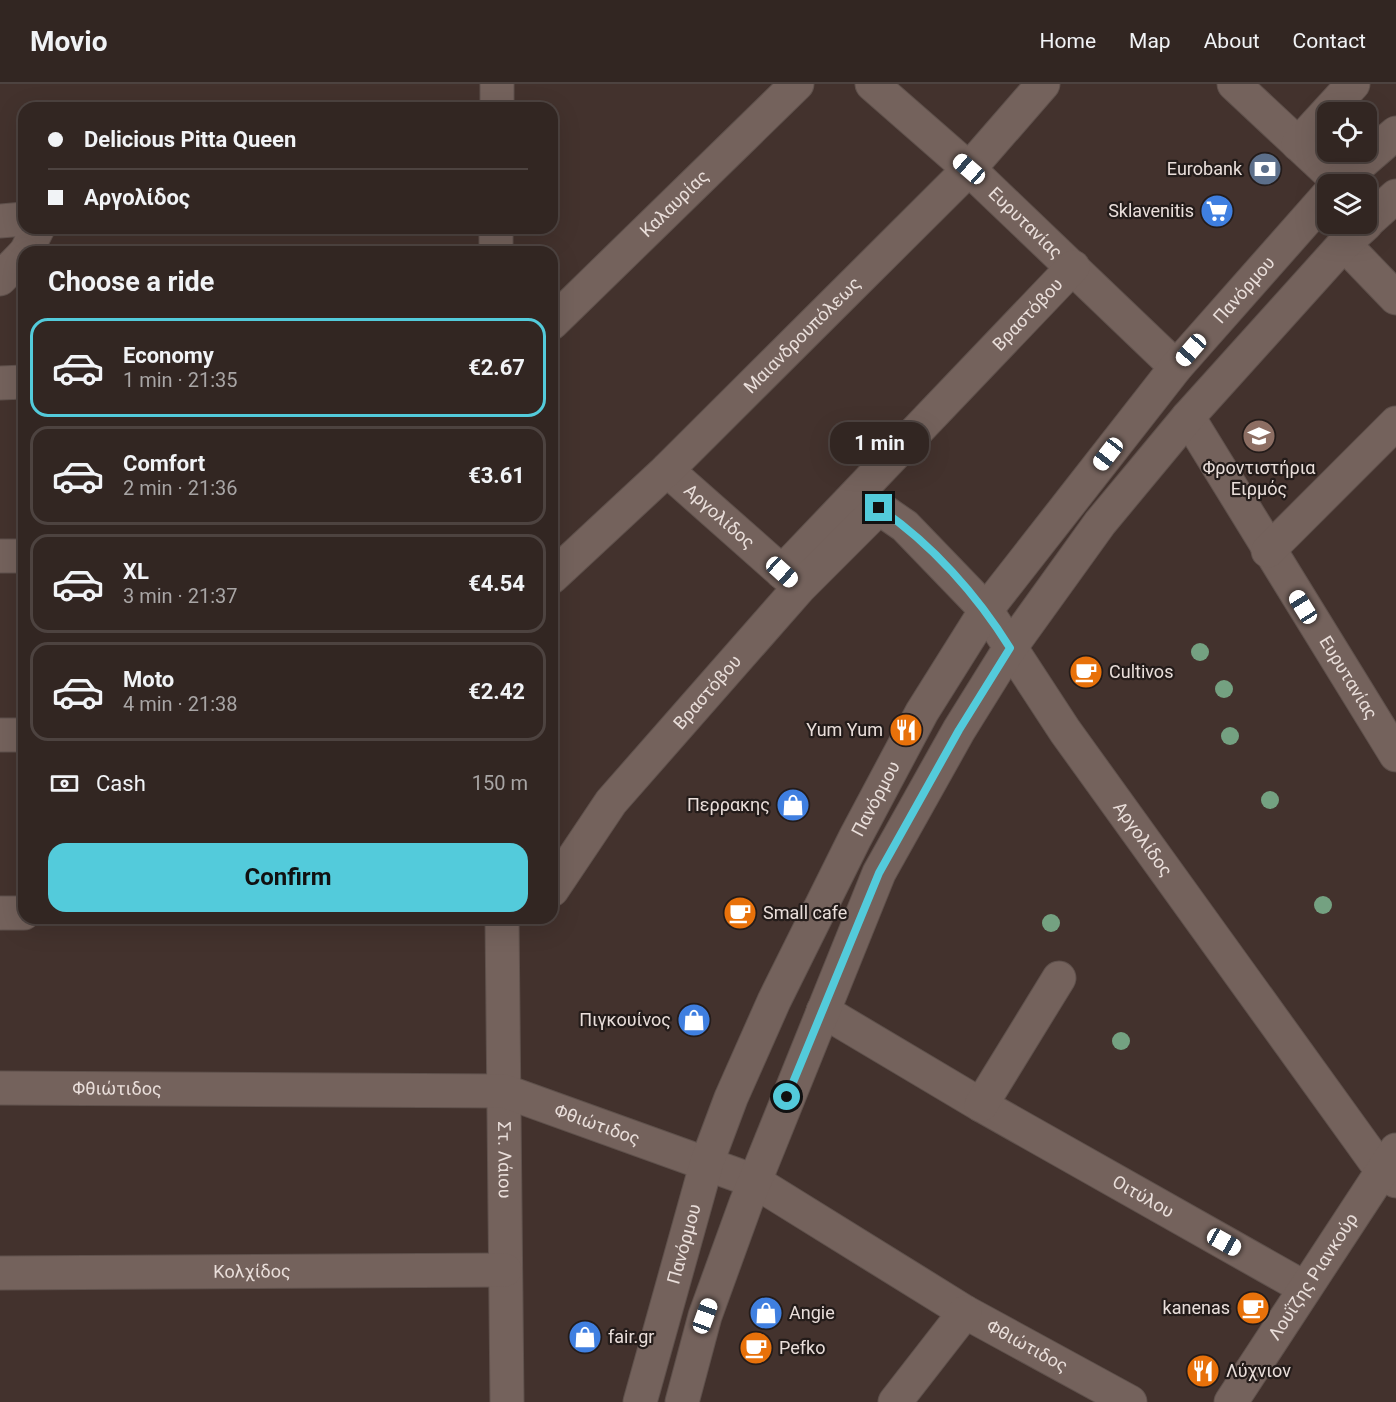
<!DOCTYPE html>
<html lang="en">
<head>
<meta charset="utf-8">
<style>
	:root { --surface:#322622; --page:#3a2e2a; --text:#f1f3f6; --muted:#a8a5a5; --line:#4d4340; --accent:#53cbdb }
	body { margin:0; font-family:Roboto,sans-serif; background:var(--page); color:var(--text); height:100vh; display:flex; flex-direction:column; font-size:22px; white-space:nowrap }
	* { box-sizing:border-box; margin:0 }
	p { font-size:20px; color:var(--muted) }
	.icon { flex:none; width:33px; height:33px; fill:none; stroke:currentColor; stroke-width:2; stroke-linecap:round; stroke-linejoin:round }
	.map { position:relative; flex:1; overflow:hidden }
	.panel { position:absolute; left:18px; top:162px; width:540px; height:678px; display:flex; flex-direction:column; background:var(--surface); border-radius:18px; box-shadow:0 6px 24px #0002,0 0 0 2px var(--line) }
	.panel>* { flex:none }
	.banner { position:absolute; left:18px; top:18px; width:540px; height:132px; border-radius:18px; box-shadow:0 6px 24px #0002,0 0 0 2px var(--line); display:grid; align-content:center; height:132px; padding:0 30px; background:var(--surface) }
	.fabs { position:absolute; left:1317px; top:18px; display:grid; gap:12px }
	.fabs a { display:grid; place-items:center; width:60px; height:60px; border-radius:12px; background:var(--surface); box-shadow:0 6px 24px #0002,0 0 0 2px var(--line); font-size:30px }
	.end { position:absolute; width:27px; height:27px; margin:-14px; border:8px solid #53cbdb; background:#111; box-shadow:0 0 0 3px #111 }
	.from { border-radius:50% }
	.bubble { position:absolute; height:42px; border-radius:18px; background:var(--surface); box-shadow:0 6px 24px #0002,0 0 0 2px var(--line); font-size:20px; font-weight:700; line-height:42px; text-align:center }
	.car { position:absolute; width:18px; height:36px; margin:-18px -9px; border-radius:8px; box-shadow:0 0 4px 2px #0007; background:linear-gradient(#fff 24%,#345 0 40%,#fff 0 76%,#345 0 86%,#fff 0) }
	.banner b { display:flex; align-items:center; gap:21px; height:57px; font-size:22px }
	.banner b+b { border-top:2px solid var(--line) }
	.banner i { width:15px; height:15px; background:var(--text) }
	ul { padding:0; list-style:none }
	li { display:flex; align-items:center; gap:18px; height:99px; margin:0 12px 9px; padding:0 18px; border:3px solid var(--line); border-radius:18px }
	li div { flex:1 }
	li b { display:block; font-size:22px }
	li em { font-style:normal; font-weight:700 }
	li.on { border-color:var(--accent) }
	li>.icon { width:54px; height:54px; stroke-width:1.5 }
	h2 { padding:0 30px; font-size:27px; line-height:72px }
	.pay { display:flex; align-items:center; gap:15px; height:66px; padding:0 30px; font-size:22px }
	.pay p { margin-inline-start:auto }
	.action { display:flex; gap:12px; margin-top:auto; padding:12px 30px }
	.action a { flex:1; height:69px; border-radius:18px; background:var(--accent); color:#111; font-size:24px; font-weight:700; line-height:69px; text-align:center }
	header { display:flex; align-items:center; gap:36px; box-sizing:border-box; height:84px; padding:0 30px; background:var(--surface); border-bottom:2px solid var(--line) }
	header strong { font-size:28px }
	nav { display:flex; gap:33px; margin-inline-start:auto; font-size:21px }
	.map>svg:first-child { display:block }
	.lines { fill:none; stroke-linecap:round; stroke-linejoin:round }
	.minor-casing { stroke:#5f514c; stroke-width:35 }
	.minor { stroke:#74625c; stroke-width:33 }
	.tree { fill:#74a181 }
	.route { stroke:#53cbdb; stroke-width:8 }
	.labels { text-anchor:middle; stroke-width:4.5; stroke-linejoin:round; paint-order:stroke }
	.poi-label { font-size:18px; fill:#e9deda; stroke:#241c1a; text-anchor:end }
	.street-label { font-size:18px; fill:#e9deda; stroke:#241c1a }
</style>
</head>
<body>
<header>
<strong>Movio</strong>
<nav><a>Home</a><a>Map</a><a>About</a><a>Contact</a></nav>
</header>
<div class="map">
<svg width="1396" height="1318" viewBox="0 0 1396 1318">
	<rect width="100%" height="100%" fill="#43322d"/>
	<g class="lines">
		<defs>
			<g id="minor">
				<path id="s1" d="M872,0L969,85L1176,283"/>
				<path d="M1234,0L1339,98"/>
				<path d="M497,24V0"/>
				<path d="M1298,60L1353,0"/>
				<path d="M1337,100L1396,49"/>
				<path d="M0,137L24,135"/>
				<path d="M1366,139L1396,112"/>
				<path d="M496,144V168"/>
				<path d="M1344,160L1396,214"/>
				<path d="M26,168L38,144"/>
				<path d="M0,195L24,170"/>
				<path id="s2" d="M552,239L797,0"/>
				<path d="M0,299L24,298"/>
				<path id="s3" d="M1188,333L1396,671"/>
				<path id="s4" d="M667,386L798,502"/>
				<path d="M1268,467L1396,339"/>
				<path d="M0,472H24"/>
				<path id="s5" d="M782,488L1073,183"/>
				<path id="s6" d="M552,493L667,386L969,85L1043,0"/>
				<path d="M0,651H24"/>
				<path id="s7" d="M552,806L611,718L799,504L879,424L905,442L986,526L1065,647L1382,1087L1396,1097"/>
				<path d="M0,829H24"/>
				<path id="s8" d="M502,834L507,1318"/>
				<path id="s9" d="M823,927L981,1021L1305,1204"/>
				<path id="s10" d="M0,1004L504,1007L754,1097L965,1228L1130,1318"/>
				<path d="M981,1021L1059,894"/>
				<path id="s11" d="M0,1189L505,1186"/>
				<path id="s12" d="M640,1318L707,1078L731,1014L774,917L855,754L922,628L986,526L1176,283L1328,111"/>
				<path d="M682,1318L705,1232L746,1119L879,789L959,646L1010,564L1100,439L1188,333L1344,160L1366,140"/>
				<path d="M895,1318L965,1228"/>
				<path id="s13" d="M1231,1318L1396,1066"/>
			</g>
		</defs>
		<!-- minor casing -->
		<use href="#minor" class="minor-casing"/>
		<!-- minor -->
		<use href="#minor" class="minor"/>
	</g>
	<!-- trees -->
	<g class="tree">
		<circle cx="1200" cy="568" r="9"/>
		<circle cx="1224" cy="605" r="9"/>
		<circle cx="1230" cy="652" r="9"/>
		<circle cx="1270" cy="716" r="9"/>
		<circle cx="1323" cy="821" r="9"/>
		<circle cx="1051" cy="839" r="9"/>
		<circle cx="1121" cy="957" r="9"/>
	</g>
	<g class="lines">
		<!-- route -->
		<path class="route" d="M787,1013L879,789L959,646L1010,564C977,511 932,460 879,424"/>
	</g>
	<!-- icons -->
	<defs>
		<symbol id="bank-disc" viewBox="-11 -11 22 22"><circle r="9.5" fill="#5c6f8a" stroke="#241c1a"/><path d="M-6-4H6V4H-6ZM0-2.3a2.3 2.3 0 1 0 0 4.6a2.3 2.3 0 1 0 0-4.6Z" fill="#fff"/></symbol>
		<symbol id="supermarket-disc" viewBox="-11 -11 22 22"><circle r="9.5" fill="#3f7fe0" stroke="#241c1a"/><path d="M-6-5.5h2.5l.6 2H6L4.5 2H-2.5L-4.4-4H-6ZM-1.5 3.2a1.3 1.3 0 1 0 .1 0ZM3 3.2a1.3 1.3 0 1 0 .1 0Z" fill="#fff"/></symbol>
		<symbol id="school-disc" viewBox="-11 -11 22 22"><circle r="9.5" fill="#8d6e63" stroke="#241c1a"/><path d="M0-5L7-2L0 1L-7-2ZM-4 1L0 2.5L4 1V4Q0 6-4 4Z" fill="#fff"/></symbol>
		<symbol id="cafe-disc" viewBox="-11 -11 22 22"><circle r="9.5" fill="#e8710a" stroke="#241c1a"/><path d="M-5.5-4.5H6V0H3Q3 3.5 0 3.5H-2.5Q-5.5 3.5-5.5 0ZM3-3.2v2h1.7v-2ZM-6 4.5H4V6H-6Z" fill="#fff"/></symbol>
		<symbol id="restaurant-disc" viewBox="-11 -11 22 22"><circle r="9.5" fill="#e8710a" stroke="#241c1a"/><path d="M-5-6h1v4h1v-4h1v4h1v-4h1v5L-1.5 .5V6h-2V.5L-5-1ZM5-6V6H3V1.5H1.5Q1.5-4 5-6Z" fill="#fff"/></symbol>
		<symbol id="shop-disc" viewBox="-11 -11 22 22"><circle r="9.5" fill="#3f7fe0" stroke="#241c1a"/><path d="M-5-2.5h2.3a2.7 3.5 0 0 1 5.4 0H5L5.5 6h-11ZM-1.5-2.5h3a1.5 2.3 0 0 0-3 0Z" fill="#fff"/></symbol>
	</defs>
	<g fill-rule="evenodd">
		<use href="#bank-disc" x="1246" y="66" width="38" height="38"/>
		<use href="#supermarket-disc" x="1198" y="108" width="38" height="38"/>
		<use href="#school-disc" x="1240" y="333" width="38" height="38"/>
		<use href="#cafe-disc" x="1067" y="569" width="38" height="38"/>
		<use href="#restaurant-disc" x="887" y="627" width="38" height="38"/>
		<use href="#shop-disc" x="774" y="702" width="38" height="38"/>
		<use href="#cafe-disc" x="721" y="810" width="38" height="38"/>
		<use href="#shop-disc" x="675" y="917" width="38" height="38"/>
		<use href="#cafe-disc" x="1234" y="1205" width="38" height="38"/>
		<use href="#shop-disc" x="747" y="1210" width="38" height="38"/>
		<use href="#shop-disc" x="566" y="1234" width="38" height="38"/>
		<use href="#cafe-disc" x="737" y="1245" width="38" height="38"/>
		<use href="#restaurant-disc" x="1184" y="1268" width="38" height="38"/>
	</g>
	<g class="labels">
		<!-- poi labels -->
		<g class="poi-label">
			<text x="1242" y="91">Eurobank</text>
			<text x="1194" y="133">Sklavenitis</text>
			<text x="1259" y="390" text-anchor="middle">Φροντιστήρια<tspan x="1259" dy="21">Ειρμός</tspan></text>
			<text x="1109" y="594" text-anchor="start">Cultivos</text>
			<text x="883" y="652">Yum Yum</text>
			<text x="770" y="727">Περρακης</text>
			<text x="763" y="835" text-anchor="start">Small cafe</text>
			<text x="671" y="942">Πιγκουίνος</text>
			<text x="1230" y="1230">kanenas</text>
			<text x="789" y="1235" text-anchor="start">Angie</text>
			<text x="608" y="1259" text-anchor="start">fair.gr</text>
			<text x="779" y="1270" text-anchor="start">Pefko</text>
			<text x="1226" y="1293" text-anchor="start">Λύχνιον</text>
		</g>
		<!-- street labels -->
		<g class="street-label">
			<text dy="6" stroke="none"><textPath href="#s2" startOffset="171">Καλαυρίας</textPath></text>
			<text dy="6" stroke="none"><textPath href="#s1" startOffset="207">Ευρυτανίας</textPath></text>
			<text dy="6" stroke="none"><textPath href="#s12" startOffset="1280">Πανόρμου</textPath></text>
			<text dy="6" stroke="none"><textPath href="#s5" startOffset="356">Βραστόβου</textPath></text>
			<text dy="6" stroke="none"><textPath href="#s6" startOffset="348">Μαιανδρουπόλεως</textPath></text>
			<text dy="6" stroke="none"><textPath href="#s4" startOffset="70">Αργολίδος</textPath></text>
			<text dy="6" stroke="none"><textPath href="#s3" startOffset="306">Ευρυτανίας</textPath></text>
			<text dy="6" stroke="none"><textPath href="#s7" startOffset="252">Βραστόβου</textPath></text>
			<text dy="6" stroke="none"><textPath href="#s12" startOffset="650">Πανόρμου</textPath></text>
			<text dy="6" stroke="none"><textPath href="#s7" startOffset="930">Αργολίδος</textPath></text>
			<text dy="6" stroke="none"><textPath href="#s10" startOffset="117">Φθιώτιδος</textPath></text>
			<text dy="6" stroke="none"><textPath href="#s10" startOffset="603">Φθιώτιδος</textPath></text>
			<text dy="6" stroke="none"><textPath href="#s8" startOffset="242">Στ. Λάιου</textPath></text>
			<text dy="6" stroke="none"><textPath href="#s9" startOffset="370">Οιτύλου</textPath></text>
			<text dy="6" stroke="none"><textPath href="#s12" startOffset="164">Πανόρμου</textPath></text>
			<text dy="6" stroke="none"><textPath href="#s11" startOffset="252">Κολχίδος</textPath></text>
			<text dy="6" stroke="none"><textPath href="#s13" startOffset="150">Λουΐζης Ριανκούρ</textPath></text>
			<text dy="6" stroke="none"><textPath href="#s10" startOffset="1089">Φθιώτιδος</textPath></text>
		</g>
	</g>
</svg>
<div class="fabs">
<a><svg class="icon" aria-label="locate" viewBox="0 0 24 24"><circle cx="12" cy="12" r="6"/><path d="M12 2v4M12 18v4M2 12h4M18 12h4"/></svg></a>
<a><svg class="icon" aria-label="layers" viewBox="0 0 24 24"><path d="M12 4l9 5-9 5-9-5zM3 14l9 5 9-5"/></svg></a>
</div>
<i class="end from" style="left:787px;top:1013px"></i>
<i class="end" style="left:879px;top:424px"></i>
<div class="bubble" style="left:830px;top:338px;width:99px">1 min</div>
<i class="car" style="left:969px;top:85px;rotate:311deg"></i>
<i class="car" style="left:1191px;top:266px;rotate:221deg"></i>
<i class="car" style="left:1108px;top:370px;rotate:218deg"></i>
<i class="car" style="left:782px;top:488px;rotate:132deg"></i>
<i class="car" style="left:1303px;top:523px;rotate:328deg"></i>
<i class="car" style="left:1224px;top:1158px;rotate:119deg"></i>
<i class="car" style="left:705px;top:1232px;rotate:20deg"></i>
<div class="banner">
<b><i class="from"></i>Delicious Pitta Queen</b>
<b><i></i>Αργολίδος</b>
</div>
<section class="panel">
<h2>Choose a ride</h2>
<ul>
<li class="on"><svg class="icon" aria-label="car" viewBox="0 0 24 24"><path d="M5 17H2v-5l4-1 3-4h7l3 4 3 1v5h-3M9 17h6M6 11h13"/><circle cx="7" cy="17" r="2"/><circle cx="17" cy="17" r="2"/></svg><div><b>Economy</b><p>1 min · 21:35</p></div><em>€2.67</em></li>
<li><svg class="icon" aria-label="car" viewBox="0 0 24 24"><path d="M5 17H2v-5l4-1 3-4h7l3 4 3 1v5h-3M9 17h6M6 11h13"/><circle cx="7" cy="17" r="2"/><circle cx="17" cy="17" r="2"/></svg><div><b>Comfort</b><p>2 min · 21:36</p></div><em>€3.61</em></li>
<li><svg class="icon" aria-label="car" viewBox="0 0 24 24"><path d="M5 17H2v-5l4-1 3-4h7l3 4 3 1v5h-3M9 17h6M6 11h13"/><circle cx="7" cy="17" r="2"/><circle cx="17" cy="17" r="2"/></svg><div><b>XL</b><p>3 min · 21:37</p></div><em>€4.54</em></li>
<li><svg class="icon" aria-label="car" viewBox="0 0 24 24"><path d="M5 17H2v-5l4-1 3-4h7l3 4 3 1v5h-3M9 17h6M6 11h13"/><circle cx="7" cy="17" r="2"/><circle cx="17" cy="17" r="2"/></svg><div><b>Moto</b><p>4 min · 21:38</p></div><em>€2.42</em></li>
</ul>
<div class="pay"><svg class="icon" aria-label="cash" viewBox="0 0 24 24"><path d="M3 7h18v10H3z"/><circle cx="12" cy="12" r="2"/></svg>Cash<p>150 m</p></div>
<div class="action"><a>Confirm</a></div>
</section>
</div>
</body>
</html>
